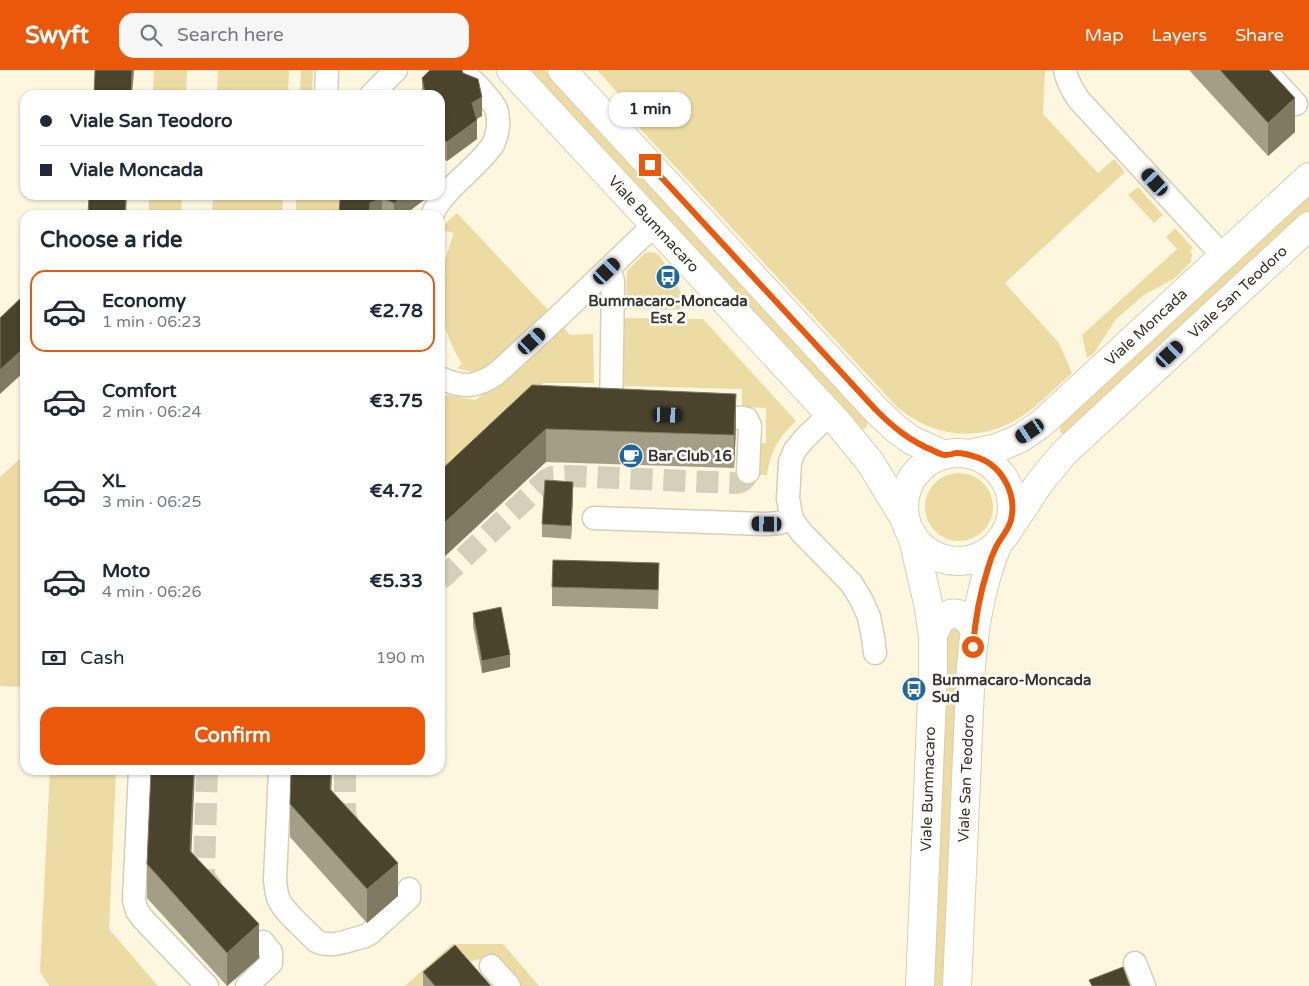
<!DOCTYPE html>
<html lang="en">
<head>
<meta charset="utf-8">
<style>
	:root { --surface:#fff; --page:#f6f6f7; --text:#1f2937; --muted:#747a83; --line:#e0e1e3; --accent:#ea580c }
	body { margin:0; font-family:"Varela Round",sans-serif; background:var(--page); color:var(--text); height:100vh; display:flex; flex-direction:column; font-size:19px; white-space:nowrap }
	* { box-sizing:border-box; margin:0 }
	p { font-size:16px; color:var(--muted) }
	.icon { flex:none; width:28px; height:28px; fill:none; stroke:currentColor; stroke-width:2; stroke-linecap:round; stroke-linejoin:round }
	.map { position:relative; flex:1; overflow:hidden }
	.side { position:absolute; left:20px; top:140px; width:425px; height:565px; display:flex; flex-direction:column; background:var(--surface); border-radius:15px; box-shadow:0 1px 4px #0004 }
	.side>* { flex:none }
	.hud { position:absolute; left:20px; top:20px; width:425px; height:110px; border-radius:15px; box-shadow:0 1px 4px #0004; display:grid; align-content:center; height:110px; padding:0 20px; background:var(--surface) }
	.end { position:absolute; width:22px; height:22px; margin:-11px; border:6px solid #ea580c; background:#fff; box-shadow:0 0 0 2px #fff }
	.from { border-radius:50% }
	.bubble { position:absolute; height:35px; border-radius:15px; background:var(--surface); box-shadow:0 1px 4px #0004; font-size:16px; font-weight:700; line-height:35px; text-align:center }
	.car { position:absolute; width:15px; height:30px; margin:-15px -8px; border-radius:6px; box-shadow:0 0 4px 1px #0007; background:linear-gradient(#222 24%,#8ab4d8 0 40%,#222 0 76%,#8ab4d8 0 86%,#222 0) }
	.hud b { display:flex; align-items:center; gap:18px; height:48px; font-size:19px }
	.hud b+b { border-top:1px solid var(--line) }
	.hud i { width:12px; height:12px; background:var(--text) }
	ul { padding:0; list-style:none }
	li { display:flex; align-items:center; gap:15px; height:82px; margin:0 10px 8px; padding:0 10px; border:2px solid transparent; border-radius:15px }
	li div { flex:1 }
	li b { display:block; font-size:19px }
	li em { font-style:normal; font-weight:700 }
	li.on { border-color:var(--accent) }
	li>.icon { width:45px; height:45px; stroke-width:1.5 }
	h2 { padding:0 20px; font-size:22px; line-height:60px }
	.pay { display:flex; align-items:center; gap:12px; height:55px; padding:0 20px; font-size:19px }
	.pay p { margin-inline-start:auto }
	.primary-button { display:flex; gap:10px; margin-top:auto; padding:10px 20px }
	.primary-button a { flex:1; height:58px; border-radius:15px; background:var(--accent); color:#fff; font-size:20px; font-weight:700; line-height:58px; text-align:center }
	header { display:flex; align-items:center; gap:30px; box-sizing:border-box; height:70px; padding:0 25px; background:var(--accent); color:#fff }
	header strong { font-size:24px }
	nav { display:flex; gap:28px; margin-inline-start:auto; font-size:18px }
	.search { width:350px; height:45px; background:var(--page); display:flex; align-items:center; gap:12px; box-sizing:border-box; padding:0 18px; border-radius:15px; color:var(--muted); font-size:19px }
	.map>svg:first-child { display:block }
	.green { fill:#ecdba2 }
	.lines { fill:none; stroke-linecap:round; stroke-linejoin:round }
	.minor-tunnel { stroke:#d6d0bb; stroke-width:22; stroke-dasharray:22 11; stroke-linecap:butt }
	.minor-casing { stroke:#d7cfb3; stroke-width:25 }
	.major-casing { stroke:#d7cfb3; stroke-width:30 }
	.minor { stroke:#fff; stroke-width:22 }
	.major { stroke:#fff; stroke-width:28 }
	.wall { fill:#a49e86 }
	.shaded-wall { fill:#817a62 }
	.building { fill:#4b442c; stroke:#817a62 }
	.route { stroke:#ea580c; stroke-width:6 }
	.labels { text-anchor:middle; stroke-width:5; stroke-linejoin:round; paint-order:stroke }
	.street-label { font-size:15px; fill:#363328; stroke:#fff }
	.poi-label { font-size:15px; font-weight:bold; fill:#363328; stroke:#fff; text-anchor:start }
</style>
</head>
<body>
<header>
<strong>Swyft</strong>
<div class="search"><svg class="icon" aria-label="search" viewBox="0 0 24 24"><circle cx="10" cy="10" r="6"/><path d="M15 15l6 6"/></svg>Search here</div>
<nav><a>Map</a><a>Layers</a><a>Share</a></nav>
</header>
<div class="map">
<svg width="1309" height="916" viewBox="0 0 1309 916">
	<rect width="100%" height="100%" fill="#fef7e0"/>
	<!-- green -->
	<path class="green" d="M154,0H187L186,25H153Z
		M218,0H289L288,25H217Z
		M301,0H313L312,25H300Z
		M527,0H545L866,347L868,351L867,357L861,360Z
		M597,0H1045L1043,44L1098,103L1114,89L1125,102L1005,213L1059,273L1072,303C1058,315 1044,330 1029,341C990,372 940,371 901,340C895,336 890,329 885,324L635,53L616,21Z
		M1138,117L1163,145L1154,153L1128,125Z
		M149,125H182L181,145H149Z
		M213,125H283L282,145H212Z
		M296,125H344L352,129V145H296Z
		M1309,125V142L1068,364L1065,365L1061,363L1060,361L1061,352Z
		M457,143L549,241L492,296L479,302H471L457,298L462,294C434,247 435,213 454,163L442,160L448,151Z
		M1175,158L1193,178L1190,181L1192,184L1191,192L1175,208L1144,225L1116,249L1094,283L1087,288L1082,265L1177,179L1166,167Z
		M650,182C653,183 655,182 657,184C664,188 678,218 684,227L678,233L683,238L681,240L625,239L627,201L645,183Z
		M624,248L703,249L796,351C778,368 771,380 767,405H755L756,373H766V338L742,337V319L623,316Z
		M562,256L570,265L593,264L594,313H544L440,408V328L448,325L475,330L503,310Z
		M25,384V549L22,617L0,616V407Z
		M925 437a34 34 0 1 1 68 0a34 34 0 1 1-68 0Z
		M955,557L961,561L946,916H932L947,564L951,558Z
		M50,700H116L109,859L158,916H49L40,902Z
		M452,874H503L539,916H521L496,888L476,890L463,893L435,916H405Z"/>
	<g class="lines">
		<!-- minor-tunnel -->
		<path class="minor-tunnel" d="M440,510L546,410L552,407L570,406L734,413C743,413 745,409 748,402
			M207,700L204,803L206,809L216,822
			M345,700V742L346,749L355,761"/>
		<defs>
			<path id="minor" d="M1065,0C1067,11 1072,20 1079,30L1223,186
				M1265,0L1296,34
				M326,25L327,0
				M371,25L396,0
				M432,145C444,118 475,100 492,76C498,66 500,49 496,39C494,34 490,30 487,26C479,16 470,7 459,0
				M607,201L612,207L613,211L611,343
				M440,308C463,318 475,318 496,304L556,249L654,155
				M830,344L805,368L795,380L790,392L788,429L792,449L801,462L851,513L862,531L869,547L873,567L875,583
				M704,346L743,348L747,349L750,356L748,402
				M594,448L767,454L779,453L792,449
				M140,700L134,830L137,841L144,850L207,916
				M280,700L275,810C276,817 276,824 279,830C285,843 306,860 316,871C330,879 350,870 365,866L369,864L409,828V819
				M1135,893L1144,916
				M491,896L509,916
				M247,916L271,893V882L263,872"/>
			<g id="major">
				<path id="s1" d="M511,0L839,354L870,392L906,451"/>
				<path d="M562,0L876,340L895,358L911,370L944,385"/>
				<circle cx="958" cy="437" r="54"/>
				<path id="s2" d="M970,384L997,378L1019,369L1041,354L1309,107"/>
				<path d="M912,464L928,533L933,566V603L920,916"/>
				<path id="s3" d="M1005,465L1040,412L1064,383L1309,156"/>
				<path d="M933,566C940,541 959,535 974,558"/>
				<path id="s4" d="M957,916L971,595C975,553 981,515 997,476"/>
			</g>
		</defs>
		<!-- minor casing -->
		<use href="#minor" class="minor-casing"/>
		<!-- major casing -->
		<use href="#major" class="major-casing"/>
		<!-- minor -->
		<use href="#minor" class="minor"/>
		<!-- major -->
		<use href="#major" class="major"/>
	</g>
	<!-- wall -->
	<path class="wall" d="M1189,0H1269L1295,62L1268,86Z
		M463,3L482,46L477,49V69L447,91L440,87V25H422V8Z
		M344,125H424V130L404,145H322H331L339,142L349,128Z
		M532,315L736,357L734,398L546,392Z
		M573,425L571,469L542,467V454Z
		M659,512L658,539L552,536V517Z
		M473,543L510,597L482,603L473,556Z
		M332,700L331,720L398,826L367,853L290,767V734Z
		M192,782L259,888L227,916L147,828V794Z
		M423,902L491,916H423Z"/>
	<!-- shaded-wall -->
	<path class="shaded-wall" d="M132,0H134L132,25H131Z
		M482,27V46L472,51V33Z
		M1295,28V62L1268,86V53Z
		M477,50V69L447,91V72Z
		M126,125H127L126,145H125Z
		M406,125H424V130L404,145H394V133Z
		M382,128V145H369L370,133Z
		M25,277V301L0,324V300Z
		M736,324V357L734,398V365Z
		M546,359V392L440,491V457Z
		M573,412V425L571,469V456Z
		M510,585V597L482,603V591Z
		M194,700H195L190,814V781Z
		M331,700H332L330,753Z
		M398,793V826L367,853V819Z
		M259,854V888L227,916V883Z"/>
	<!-- building -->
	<path class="building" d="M95,0H132L131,25H94Z
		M430,0H462L463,3L478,9L482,27L472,33L477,50L447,72L440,68V25H428L425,23L422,8Z
		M1220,0H1269L1295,28L1268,53Z
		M89,125H126L125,145H88Z
		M353,125H406L394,133L382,128L370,133L369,145H322H331L332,140L339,142L340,129L351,127Z
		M25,224V277L0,300V248Z
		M532,315L736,324L734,365L546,359L440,457V401Z
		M545,410L573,412L571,456L542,454Z
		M553,490L659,493L658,520L552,517Z
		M501,537L510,585L482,591L473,543Z
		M151,700H194L190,781L259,854L227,883L147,794Z
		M291,700H331L330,719L398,793L367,819L290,734Z
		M455,875L491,916H435L423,902Z
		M1123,897L1130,916H1092L1089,910Z"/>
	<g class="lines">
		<!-- route -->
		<path class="route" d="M650,95L876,340C894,358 910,371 934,381C938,383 942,385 945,385C949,385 953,384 956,383C964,383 971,385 979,388C1003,397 1017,425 1011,450C1008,461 1001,467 996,477C993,483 990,491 988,498C980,523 975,550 973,577"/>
	</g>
	<!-- icons -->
	<defs>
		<symbol id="bus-disc" viewBox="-11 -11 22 22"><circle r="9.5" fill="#22679c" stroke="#fff"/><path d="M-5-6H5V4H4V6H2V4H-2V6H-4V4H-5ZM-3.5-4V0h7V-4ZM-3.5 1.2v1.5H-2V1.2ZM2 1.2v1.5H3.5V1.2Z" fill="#fff"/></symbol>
		<symbol id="cafe-disc" viewBox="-11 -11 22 22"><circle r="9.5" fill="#22679c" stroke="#fff"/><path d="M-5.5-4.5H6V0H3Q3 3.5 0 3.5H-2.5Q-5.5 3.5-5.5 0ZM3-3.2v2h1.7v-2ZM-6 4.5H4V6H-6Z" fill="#fff"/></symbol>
	</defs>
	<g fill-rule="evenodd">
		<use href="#bus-disc" x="654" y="193" width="28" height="28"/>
		<use href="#cafe-disc" x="617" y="372" width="28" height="28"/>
		<use href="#bus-disc" x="900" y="605" width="28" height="28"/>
	</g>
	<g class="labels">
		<!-- street labels -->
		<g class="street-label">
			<text dy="5" stroke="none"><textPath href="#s1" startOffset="210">Viale Bummacaro</textPath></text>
			<text dy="5" stroke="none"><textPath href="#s3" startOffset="338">Viale San Teodoro</textPath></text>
			<text dy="5" stroke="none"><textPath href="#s2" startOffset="221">Viale Moncada</textPath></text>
			<text dy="5" stroke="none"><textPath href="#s4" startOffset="208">Viale San Teodoro</textPath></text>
			<text transform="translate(928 719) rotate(-88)" y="5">Viale Bummacaro</text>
		</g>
		<!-- poi labels -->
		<g class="poi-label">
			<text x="668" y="236" text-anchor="middle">Bummacaro-Moncada<tspan x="668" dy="17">Est 2</tspan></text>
			<text x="648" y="391">Bar Club 16</text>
			<text x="932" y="615">Bummacaro-Moncada<tspan x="932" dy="17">Sud</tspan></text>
		</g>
	</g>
</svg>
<i class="end from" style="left:973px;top:577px"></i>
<i class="end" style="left:650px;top:95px"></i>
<div class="bubble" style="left:609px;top:22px;width:82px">1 min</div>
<i class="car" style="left:1155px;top:112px;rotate:318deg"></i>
<i class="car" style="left:607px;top:201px;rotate:46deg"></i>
<i class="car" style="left:532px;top:271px;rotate:48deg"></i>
<i class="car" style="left:1170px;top:284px;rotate:47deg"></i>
<i class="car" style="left:668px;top:345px;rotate:92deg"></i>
<i class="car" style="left:1030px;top:361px;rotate:236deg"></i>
<i class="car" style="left:767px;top:454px;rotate:271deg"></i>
<div class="hud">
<b><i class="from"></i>Viale San Teodoro</b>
<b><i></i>Viale Moncada</b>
</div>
<section class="side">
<h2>Choose a ride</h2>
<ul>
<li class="on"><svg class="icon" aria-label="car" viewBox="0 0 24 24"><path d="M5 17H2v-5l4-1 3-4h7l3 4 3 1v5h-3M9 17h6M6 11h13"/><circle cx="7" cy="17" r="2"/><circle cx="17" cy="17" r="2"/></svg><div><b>Economy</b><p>1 min · 06:23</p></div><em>€2.78</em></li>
<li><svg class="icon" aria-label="car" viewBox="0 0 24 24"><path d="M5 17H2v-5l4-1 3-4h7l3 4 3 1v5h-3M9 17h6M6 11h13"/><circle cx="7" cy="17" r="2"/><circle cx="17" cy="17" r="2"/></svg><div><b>Comfort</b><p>2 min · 06:24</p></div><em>€3.75</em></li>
<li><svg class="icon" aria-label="car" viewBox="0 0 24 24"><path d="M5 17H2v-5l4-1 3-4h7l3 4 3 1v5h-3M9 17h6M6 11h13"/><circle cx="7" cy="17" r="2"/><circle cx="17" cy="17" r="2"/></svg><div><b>XL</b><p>3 min · 06:25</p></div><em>€4.72</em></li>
<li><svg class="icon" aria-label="car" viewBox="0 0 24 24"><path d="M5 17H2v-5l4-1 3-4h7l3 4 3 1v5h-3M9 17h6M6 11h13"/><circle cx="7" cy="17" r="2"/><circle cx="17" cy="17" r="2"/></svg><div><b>Moto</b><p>4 min · 06:26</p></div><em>€5.33</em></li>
</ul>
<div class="pay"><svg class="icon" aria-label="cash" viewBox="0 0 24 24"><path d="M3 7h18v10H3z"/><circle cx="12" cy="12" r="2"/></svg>Cash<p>190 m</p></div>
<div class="primary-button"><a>Confirm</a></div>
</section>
</div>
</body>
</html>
